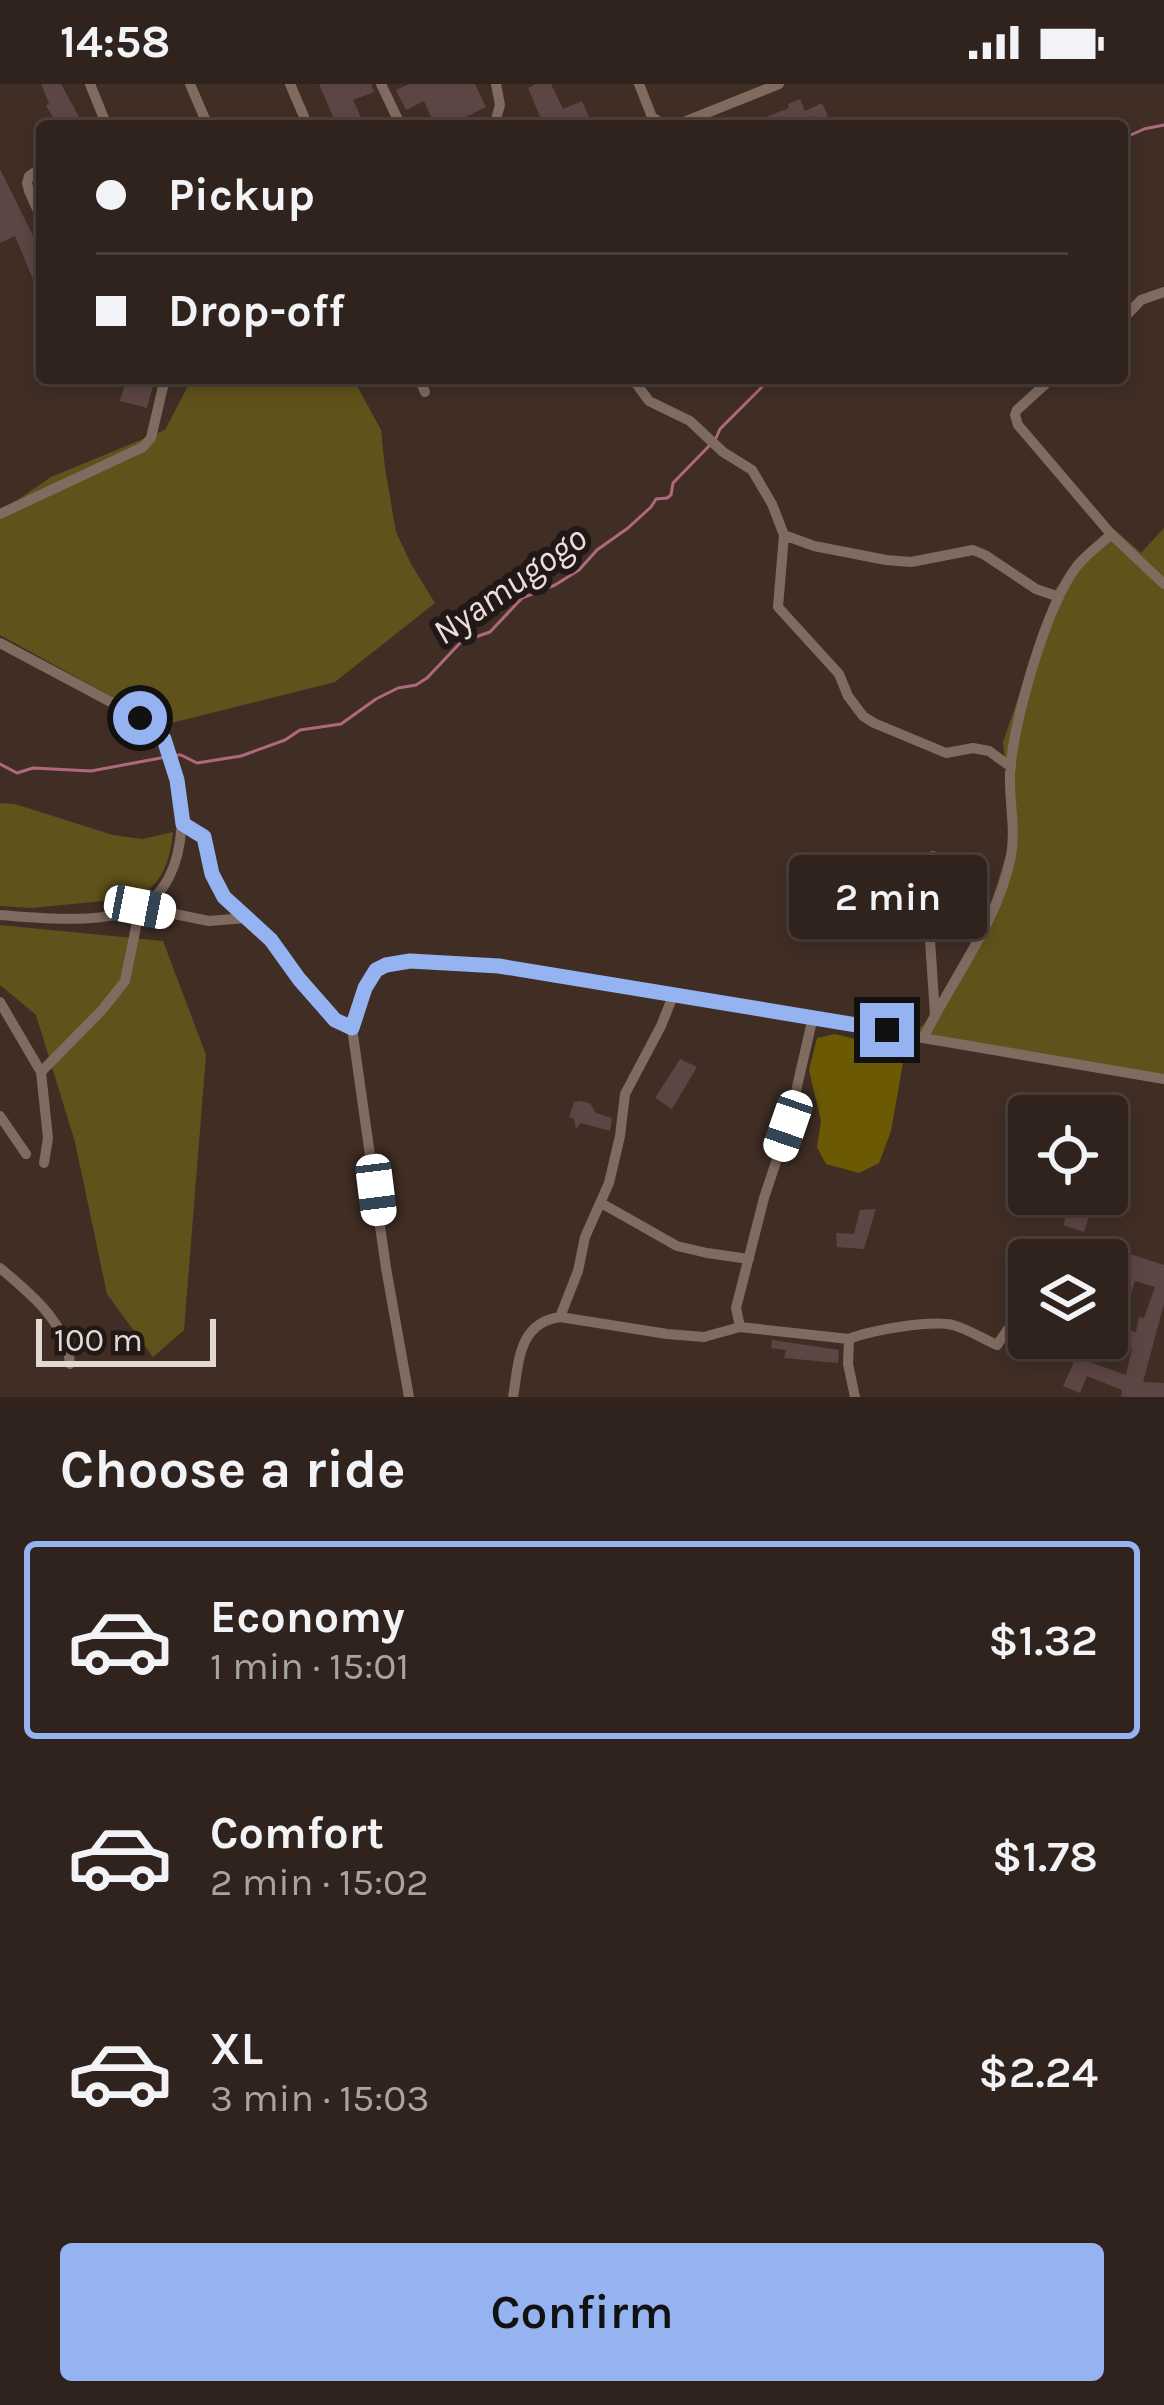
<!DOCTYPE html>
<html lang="en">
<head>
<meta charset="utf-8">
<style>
	:root { --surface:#30221c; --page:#3c2f29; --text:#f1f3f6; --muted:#a8a4a3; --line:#4b3f3b; --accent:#95b2f1 }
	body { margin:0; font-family:Karla,sans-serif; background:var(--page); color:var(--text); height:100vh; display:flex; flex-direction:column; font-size:45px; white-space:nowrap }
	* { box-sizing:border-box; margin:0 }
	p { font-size:39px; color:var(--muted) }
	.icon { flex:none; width:66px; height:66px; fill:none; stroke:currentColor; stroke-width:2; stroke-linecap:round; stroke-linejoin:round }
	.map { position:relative; height:1313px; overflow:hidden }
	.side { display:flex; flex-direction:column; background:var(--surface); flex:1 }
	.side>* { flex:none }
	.guide { position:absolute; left:36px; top:36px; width:1092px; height:264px; border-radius:12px; box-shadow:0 6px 18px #0003,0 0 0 3px var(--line); display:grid; align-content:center; height:264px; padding:0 60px; background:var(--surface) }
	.fabs { position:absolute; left:1008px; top:1011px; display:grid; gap:24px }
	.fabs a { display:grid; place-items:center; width:120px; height:120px; border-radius:12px; background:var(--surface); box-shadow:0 6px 18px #0003,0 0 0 3px var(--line); font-size:60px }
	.scale { position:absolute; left:36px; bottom:30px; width:180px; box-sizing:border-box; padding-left:12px; border:6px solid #e4d8d2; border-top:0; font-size:33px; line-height:42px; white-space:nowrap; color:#e4d8d2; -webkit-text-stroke:9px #211915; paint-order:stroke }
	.end { position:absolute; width:54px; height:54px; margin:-27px; border:15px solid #95b2f1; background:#111; box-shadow:0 0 0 6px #111 }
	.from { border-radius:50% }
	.bubble { position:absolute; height:84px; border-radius:12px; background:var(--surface); box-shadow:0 6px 18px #0003,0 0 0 3px var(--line); font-size:39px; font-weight:600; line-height:84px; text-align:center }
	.car { position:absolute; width:36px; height:72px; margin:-36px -18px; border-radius:15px; box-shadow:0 0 9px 3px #0007; background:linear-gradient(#fff 24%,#345 0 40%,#fff 0 76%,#345 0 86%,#fff 0) }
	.guide b { display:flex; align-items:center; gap:42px; height:114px; font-size:45px }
	.guide b+b { border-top:3px solid var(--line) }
	.guide i { width:30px; height:30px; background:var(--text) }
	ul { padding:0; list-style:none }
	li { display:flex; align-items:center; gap:36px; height:198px; margin:0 24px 18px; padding:0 36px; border:6px solid transparent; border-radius:12px }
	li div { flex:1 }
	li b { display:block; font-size:45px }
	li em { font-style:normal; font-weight:600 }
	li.on { border-color:var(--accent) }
	li>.icon { width:108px; height:108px; stroke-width:1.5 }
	h2 { padding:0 60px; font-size:54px; line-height:144px }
	.action { display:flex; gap:24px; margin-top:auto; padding:24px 60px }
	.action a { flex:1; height:138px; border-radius:12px; background:var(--accent); color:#111; font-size:48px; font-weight:600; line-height:138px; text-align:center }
	.status { display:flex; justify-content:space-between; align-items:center; height:84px; padding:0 60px; background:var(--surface); direction:ltr }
	.status svg { height:33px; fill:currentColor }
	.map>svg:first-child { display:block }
	.green { fill:#60521b }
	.forest { fill:#6c5904 }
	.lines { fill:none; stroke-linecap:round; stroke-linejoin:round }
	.stream { stroke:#b0687c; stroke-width:3 }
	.building { fill:#5c4644 }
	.minor { stroke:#806b60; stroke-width:10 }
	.route { stroke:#95b2f1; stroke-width:15 }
	.labels { text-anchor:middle; stroke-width:12; stroke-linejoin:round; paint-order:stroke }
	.water-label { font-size:36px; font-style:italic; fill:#f1dbe0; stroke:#211915 }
</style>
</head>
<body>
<div class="status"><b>14:58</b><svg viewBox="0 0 49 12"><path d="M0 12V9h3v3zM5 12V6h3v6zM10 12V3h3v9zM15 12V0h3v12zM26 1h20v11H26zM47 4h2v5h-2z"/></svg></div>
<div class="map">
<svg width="1164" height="1313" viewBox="0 0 1164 1313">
	<rect width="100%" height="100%" fill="#402e25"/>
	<!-- green -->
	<path class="green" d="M192,294H344L355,298L381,346L385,384L396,448L411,480L435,519L335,598L163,641L0,551V428L51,393L165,346Z
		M1164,444V992L911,952L925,939L988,829L1013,749L1003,658L1056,504L1114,445L1141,469Z
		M0,719L15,720L113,751L142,755L173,748C170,777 163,800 136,814L31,824L0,822Z
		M0,841L163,857L206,971L184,1246L153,1273L107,1210L75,1058L36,931L0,901Z"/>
	<!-- forest -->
	<path class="forest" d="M835,950L891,964L903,979L891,1047L879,1079L859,1089L826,1080L817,1063L821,1037L809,986L817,954Z"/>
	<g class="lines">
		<!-- stream -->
		<path class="stream" d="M1122,55L1144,45L1164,41
			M716,354L720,345L771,294
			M175,671H181L197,679L241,672L285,656L300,646L341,640L376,615L398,604L416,601L427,594L461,558L490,548L522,514L555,501L579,486L597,466L628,444L651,423L656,415L667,414L671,411L673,399L709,362
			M0,680L17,689L33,684L91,687L166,673"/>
	</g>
	<!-- building -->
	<path class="building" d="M41,0H61L84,42H60L56,38L46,22L49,19Z
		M319,0H371L374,8L353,16L365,42H337Z
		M409,0H475L486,23L466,33L435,42L424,17L406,26L396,6Z
		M536,0H551L563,25L582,17L593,42H544L528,4Z
		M800,15L805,27L822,19L828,32L817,37L814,32L786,42H743L789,24L788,20Z
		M0,85L42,170L38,171L42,178V197L35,200L15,152L0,159Z
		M127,294H155L147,324L120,317Z
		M950,787L969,799L970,797L990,807L983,822L970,817L958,834L954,832L964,811L940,799Z
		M680,975L697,983L672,1025L655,1014Z
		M580,1017L590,1019L596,1029L612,1034L610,1047L581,1039L576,1045L574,1035L569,1033L574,1018Z
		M1073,1110H1100L1096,1123L1092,1122L1084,1148L1063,1141Z
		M876,1125L864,1165L837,1163L836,1149L854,1150L860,1126Z
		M1084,1155L1164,1181V1220L1143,1298L1164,1299V1313H1121L1122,1306L1087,1292L1080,1309L1063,1302L1076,1273L1126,1291L1132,1264L1112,1259L1116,1243L1136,1248L1139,1233L1144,1234L1155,1203L1135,1197L1126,1226L1107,1219V1205L1113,1186L1107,1184V1176L1077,1174Z
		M772,1256L839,1266L838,1279L784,1274L786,1266L771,1264Z"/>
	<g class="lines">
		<!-- minor -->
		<path class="minor" d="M90,0L107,42
			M190,0L208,42
			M290,0L308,42
			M381,0L401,42
			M639,0L652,33L666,42
			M494,42L500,21L496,0
			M674,42L779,0
			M42,83L29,92L27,99L29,107L42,136
			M1122,236L1141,216L1164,208
			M419,294L425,308
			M632,294L649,317L690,337L723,368L752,386L772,420L784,451L814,462L886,476L911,478L973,466L985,471L1036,505L1059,513
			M1052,294L1017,326L1015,331L1018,341L1111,450L1164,500
			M0,430L143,363L151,354L165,294
			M784,451L778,523L839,590L848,612L863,632L874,639L946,669L973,664L989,667L1011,683
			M0,559L141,634C148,640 156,645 162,653C190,694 193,798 140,823C103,841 41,834 0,831
			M183,740L204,753C210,768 208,785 215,800C226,823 252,835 268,854C294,885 315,925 352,944
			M933,772L920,801L928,826L935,931
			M0,918L41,988L48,1054L44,1079
			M924,953C953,893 998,838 1011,772C1016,745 1009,717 1010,690C1013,638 1046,522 1077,482C1087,470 1100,461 1111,450
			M41,988L102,926L125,897L140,823L209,837L245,834
			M0,1032L26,1070
			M601,1119L677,1162L707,1169L749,1175
			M0,1184C30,1209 67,1239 70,1280
			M560,1233L578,1187L585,1153L609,1099L620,1052L625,1010L661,942L673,912
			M740,1243L736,1224L764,1114L788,1042L813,933
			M849,1255C871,1246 930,1236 953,1241C968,1245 983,1255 997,1261L1016,1234
			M409,1313L386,1184L352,944L370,894L376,887L386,881L410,877L499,882L1164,995
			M513,1313C519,1278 518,1239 560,1233L667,1250L704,1253L740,1243L849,1255L848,1280L855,1313"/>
	</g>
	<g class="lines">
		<!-- route -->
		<path class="route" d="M140,634L164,655L177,696L183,740L204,753L212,790L224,813L271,856L299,895L335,936L352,944L365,904L376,886L386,881L410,877L499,882L887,946"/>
	</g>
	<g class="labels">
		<!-- water labels -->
		<g class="water-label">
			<text transform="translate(509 500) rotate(-35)" y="13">Nyamugogo</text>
		</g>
	</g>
</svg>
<div class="fabs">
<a><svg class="icon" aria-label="locate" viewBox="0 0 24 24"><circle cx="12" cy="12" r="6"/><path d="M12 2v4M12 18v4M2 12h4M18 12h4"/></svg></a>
<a><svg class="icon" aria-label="layers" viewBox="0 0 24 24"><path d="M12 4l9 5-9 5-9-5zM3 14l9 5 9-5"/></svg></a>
</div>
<div class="scale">100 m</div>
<i class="end from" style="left:140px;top:634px"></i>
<i class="end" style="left:887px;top:946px"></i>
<div class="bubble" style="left:789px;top:771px;width:198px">2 min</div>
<i class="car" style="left:140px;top:823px;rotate:101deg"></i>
<i class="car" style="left:788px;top:1042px;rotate:199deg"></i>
<i class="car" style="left:376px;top:1106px;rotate:173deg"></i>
<div class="guide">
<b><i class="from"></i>Pickup</b>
<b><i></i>Drop-off</b>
</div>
</div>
<section class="side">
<h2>Choose a ride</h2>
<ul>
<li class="on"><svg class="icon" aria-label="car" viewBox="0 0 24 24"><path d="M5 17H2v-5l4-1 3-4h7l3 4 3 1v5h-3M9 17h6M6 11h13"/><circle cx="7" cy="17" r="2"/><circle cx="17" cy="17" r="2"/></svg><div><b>Economy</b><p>1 min · 15:01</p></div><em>$1.32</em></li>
<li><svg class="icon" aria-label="car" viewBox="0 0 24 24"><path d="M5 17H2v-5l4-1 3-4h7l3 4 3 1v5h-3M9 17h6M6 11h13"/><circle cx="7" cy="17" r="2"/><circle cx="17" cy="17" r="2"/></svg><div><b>Comfort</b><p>2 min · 15:02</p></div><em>$1.78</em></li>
<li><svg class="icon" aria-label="car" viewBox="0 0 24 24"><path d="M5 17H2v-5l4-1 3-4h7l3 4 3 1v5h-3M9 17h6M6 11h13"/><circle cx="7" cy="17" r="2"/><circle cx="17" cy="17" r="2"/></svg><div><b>XL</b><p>3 min · 15:03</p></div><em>$2.24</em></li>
</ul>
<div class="action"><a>Confirm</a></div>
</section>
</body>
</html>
